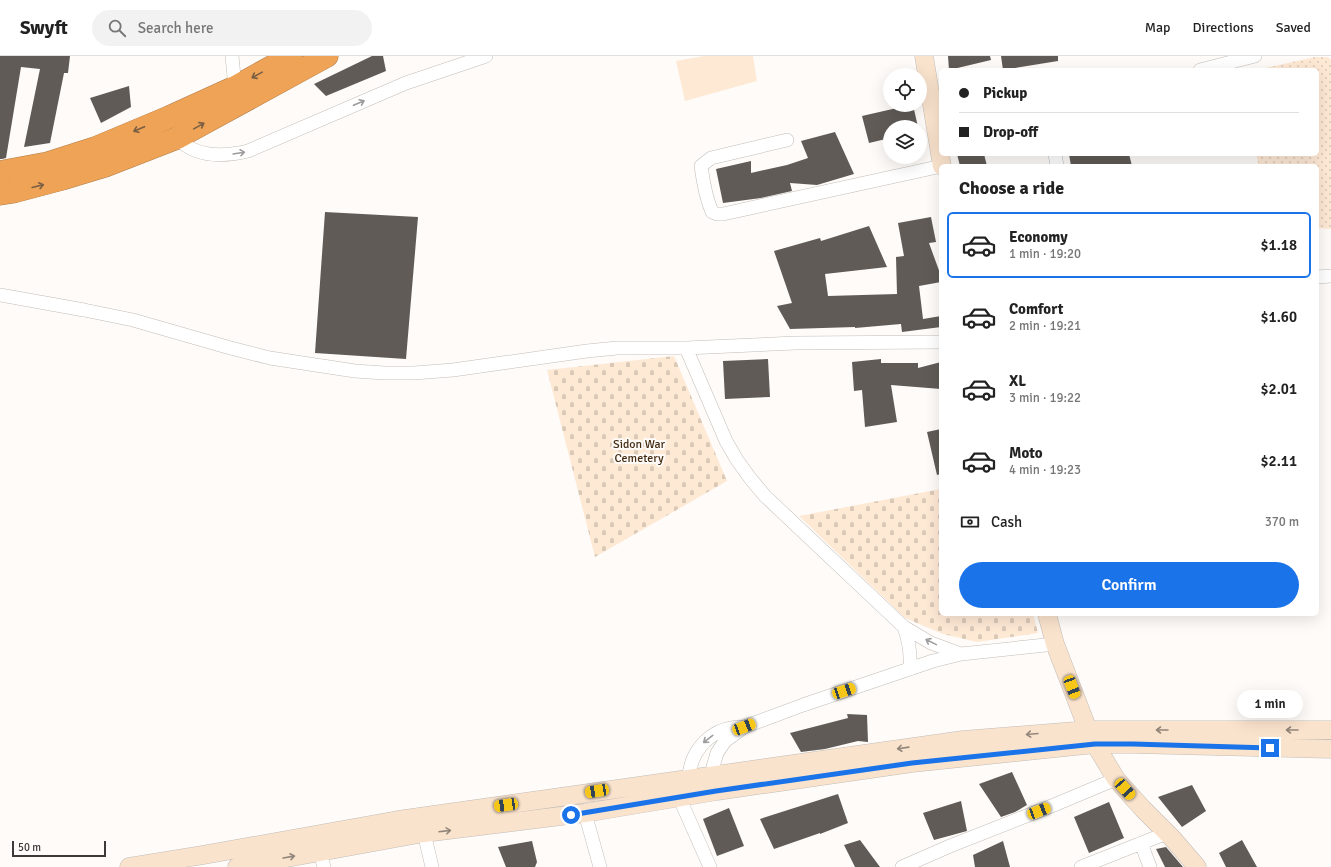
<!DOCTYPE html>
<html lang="en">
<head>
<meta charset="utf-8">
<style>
	:root { --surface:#fff; --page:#f2f2f2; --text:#222; --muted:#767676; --line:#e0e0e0; --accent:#1a73e8 }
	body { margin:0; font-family:Signika,sans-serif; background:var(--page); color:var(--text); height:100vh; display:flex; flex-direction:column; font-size:15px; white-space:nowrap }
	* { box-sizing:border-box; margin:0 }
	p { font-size:13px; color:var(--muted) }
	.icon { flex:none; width:22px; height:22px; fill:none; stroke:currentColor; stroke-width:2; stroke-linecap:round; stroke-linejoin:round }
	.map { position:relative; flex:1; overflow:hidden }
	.details { position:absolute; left:939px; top:108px; width:380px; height:452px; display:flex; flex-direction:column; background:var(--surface); border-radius:6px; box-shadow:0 4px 16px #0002 }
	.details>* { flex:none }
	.guide { position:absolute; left:939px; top:12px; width:380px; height:88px; border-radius:6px; box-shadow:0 4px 16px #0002; display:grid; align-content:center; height:88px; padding:0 20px; background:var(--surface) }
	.buttons { position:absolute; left:883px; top:12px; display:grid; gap:8px }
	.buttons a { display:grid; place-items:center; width:44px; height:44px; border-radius:50%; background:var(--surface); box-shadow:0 4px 16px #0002; font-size:20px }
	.scale { position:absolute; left:12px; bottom:10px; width:94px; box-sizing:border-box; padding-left:4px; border:2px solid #3c3a38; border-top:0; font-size:11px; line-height:14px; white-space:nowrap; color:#3c3a38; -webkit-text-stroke:3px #fefbf8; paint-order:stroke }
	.end { position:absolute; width:18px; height:18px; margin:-9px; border:5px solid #1a73e8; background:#fff; box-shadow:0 0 0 2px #fff }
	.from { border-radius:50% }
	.bubble { position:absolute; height:28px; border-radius:14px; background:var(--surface); box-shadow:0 4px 16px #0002; font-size:13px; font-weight:600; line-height:28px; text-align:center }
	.car { position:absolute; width:12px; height:24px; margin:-12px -6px; border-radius:5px; box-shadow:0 0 3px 1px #0007; background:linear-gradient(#f5c518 24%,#345 0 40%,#f5c518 0 76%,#345 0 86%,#f5c518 0) }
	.guide b { display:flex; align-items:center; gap:14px; height:38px; font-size:15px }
	.guide b+b { border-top:1px solid var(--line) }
	.guide i { width:10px; height:10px; background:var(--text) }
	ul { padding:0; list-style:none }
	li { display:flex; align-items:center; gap:12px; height:66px; margin:0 8px 6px; padding:0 12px; border:2px solid transparent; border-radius:6px }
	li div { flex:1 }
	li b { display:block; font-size:15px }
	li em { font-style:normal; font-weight:600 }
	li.selected { border-color:var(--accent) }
	li>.icon { width:36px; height:36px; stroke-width:1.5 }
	h2 { padding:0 20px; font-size:18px; line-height:48px }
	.pay { display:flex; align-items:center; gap:10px; height:44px; padding:0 20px; font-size:15px }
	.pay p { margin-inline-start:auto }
	.button { display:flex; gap:8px; margin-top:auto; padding:8px 20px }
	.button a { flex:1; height:46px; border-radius:24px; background:var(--accent); color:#fff; font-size:16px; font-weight:600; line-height:46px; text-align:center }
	header { display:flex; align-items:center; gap:24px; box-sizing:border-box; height:56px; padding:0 20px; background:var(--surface); border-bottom:1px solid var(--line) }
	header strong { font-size:19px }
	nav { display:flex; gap:22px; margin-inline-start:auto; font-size:14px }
	.search { width:280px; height:36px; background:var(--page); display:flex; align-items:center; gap:10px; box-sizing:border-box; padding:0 14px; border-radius:22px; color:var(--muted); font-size:15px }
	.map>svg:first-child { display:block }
	.grass { fill:url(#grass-dots) }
	.cemetery { fill:url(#cemetery-stones) }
	.pitch { fill:#fee9d5 }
	.building { fill:#605b57 }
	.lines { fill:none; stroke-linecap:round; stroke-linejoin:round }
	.street-casing { stroke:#c2bdb8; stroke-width:14 }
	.secondary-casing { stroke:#c2bdb8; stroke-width:19 }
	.highway-casing { stroke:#b07e4c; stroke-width:23 }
	.street { stroke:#fff; stroke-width:13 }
	.secondary { stroke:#fae3cd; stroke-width:18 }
	.highway { stroke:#eea357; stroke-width:22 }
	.oneway { stroke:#7a5f43 }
	.oneway2 { stroke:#9e9c9c }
	.oneway3 { stroke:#92867b }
	.route { stroke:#1a73e8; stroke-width:5 }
	.labels { text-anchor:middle; stroke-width:4; stroke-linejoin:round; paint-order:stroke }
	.park-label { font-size:12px; fill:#442b11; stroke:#fefbf8 }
</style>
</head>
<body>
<header>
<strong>Swyft</strong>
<div class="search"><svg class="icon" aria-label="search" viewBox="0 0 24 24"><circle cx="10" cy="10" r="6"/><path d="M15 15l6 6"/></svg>Search here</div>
<nav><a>Map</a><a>Directions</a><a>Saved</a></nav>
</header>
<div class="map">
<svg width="1331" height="811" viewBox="0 0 1331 811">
	<defs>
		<pattern id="grass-dots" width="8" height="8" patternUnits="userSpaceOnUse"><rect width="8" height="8" fill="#fee9d5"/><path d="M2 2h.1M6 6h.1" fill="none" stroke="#dbc9b8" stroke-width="1.8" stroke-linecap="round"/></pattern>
		<pattern id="cemetery-stones" width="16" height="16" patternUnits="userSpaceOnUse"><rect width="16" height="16" fill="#fee9d5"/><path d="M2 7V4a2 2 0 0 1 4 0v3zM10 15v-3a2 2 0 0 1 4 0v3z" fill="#dbc9b8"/></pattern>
	</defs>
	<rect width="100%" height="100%" fill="#fefbf8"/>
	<!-- grass -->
	<path class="grass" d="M1315,1H1328L1331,4V173L1317,172V110H1259L1256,98H1317V14H1256Z"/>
	<!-- cemetery -->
	<path class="cemetery" d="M674,300L727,425L595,501L547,314Z
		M941,433V558H1033L1038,577L977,586L943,578L905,562L799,460Z"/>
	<!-- pitch -->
	<path class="pitch" d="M704,0H753L757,25L685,45L676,5Z"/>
	<!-- building -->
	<path class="building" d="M0,0H70L68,17H64L50,87L24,91L40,13L21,11L6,102L2,103H0Z
		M372,0H383L386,15L326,40L314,28Z
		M948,0H990L991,4L949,14Z
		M1001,0H1058V5L1003,14Z
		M129,30L131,51L101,67L90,42Z
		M910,49H913L918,71H890V82L869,87L862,60Z
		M835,76L854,118L817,129L790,127L792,135L761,142L723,147L716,113L751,105V117L787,109L808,102L801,85Z
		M957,98H984L987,110H960Z
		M1069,98H1129L1132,110H1071Z
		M325,156L418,161L406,303L315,297Z
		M931,161L936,186L929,187L941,220V226L919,230L923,263L941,260V271L902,276L901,268L855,272V271L790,273L777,250L792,247L774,195L820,182L821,185L869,170L887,211L825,218L828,240L897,238L896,201L904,200L898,167Z
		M768,303L770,341L725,343L723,305Z
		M881,303V307H918V312L941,306V333L891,329L897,366L865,371L862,334L854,335L852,306Z
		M941,373V418L937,419L927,376Z
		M847,658L867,659L868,686L858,685L825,693L801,696L790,677L848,662Z
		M1012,716L1027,749L1015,756L1001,761L979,728Z
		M1192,729L1206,755L1182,771L1158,741Z
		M838,738L848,767L820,778V777L774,793L760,763Z
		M961,745L967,775L934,784L923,757Z
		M1109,746L1124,782L1089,797L1074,761Z
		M729,752L744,790L717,800L703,763Z
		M860,784L880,811H855L844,789Z
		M1242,784L1257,811H1226L1219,797Z
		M532,785L537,806L535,811H506L498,791Z
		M1003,785L1010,811H975L973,799Z
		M1166,791L1183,811H1165L1156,793Z"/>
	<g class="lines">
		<defs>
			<path id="street" d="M232,0L235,31
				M1200,14L1255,0
				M177,82C195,101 223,101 248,95L406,27L486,0
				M787,84L711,102L701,110C703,125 706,142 712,156L717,158H723L942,110
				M1055,98L1057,110
				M1317,221L1331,220
				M0,239L84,254L133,264L227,291L270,302L355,315L384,317H414L453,314L587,295L617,292H686L796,287L941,286
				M686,292L726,385L737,404L750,422L765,440L904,571L931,587L961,598
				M904,571C909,585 911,598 910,613
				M715,727L713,711L717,697L725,685L744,671L803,649L933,605L961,598L1055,588
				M690,731C685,700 708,672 740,671
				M679,741L710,811
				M585,757L600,811
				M424,777L432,811
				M1141,787L1150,811
				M320,796L324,811
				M902,811L950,790L1054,749L1116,723
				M1081,811L1167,777"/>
			<path id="secondary" d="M924,0L942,110
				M1047,558L1055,588L1088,674
				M1095,688L1116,723L1143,753L1173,783L1197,811
				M129,811L203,799L398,764L963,684L1088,674H1331
				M237,811L424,777L585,757L717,735L912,707L1095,688H1133L1331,693"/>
			<path id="highway" d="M0,116L48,107L95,92L169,61L235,31L291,0
				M0,138L13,136L62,123L105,110L177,82L327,0"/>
		</defs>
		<!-- street casing -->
		<use href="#street" class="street-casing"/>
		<!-- secondary casing -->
		<use href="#secondary" class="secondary-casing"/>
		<!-- highway casing -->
		<use href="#highway" class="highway-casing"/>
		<!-- street -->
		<use href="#street" class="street"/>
		<!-- secondary -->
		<use href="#secondary" class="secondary"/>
		<!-- highway -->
		<use href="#highway" class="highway"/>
	</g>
	<!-- one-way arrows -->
	<defs><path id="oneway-shaft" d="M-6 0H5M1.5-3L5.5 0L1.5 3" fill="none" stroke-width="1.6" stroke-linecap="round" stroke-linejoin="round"/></defs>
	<g class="oneway">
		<use href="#oneway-shaft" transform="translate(257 19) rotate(151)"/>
		<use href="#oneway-shaft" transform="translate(199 70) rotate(-29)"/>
		<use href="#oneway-shaft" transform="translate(139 73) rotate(157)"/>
		<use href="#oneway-shaft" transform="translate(38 130) rotate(-14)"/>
	</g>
	<g class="oneway2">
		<use href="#oneway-shaft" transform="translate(359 47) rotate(-23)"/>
		<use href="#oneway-shaft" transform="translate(239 97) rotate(-9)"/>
		<use href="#oneway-shaft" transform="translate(931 586) rotate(-154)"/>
		<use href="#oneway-shaft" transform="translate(708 683) rotate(142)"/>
	</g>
	<g class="oneway3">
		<use href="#oneway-shaft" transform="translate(1162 674) rotate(-180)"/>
		<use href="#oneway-shaft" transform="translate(1292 674) rotate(-180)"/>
		<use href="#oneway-shaft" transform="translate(1032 678) rotate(175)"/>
		<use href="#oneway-shaft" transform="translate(903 692) rotate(172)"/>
		<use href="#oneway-shaft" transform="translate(445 775) rotate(-7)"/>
		<use href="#oneway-shaft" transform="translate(289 801) rotate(-10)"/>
	</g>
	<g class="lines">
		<!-- route -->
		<path class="route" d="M571,759L716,735L912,707L1095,688H1133L1270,692"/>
	</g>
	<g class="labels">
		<!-- park labels -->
		<g class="park-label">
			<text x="639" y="392">Sidon War<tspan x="639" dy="14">Cemetery</tspan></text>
		</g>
	</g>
</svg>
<div class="buttons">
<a><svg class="icon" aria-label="locate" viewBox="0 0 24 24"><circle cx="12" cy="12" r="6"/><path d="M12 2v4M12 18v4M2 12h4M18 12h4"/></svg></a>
<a><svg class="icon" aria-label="layers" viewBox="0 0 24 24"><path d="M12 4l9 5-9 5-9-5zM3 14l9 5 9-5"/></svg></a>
</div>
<div class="scale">50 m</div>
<i class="end from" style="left:571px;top:759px"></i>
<i class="end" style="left:1270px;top:692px"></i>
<div class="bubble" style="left:1237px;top:634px;width:66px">1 min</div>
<i class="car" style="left:1072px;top:631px;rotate:159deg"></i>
<i class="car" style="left:844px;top:635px;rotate:72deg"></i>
<i class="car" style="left:744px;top:671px;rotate:69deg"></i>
<i class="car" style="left:1125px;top:733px;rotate:138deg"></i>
<i class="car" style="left:597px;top:735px;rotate:261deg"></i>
<i class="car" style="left:506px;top:749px;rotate:262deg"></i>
<i class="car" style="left:1039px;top:755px;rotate:69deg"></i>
<div class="guide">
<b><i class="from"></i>Pickup</b>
<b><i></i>Drop-off</b>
</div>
<section class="details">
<h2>Choose a ride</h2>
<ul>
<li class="selected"><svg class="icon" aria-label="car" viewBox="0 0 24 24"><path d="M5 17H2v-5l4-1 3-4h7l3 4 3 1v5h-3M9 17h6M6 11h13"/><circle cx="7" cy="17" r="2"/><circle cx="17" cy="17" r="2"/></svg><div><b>Economy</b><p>1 min · 19:20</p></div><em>$1.18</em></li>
<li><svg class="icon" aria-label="car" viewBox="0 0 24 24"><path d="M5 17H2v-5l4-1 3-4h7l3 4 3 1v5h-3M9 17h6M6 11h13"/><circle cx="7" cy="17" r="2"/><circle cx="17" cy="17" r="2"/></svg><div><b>Comfort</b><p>2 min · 19:21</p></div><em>$1.60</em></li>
<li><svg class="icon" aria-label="car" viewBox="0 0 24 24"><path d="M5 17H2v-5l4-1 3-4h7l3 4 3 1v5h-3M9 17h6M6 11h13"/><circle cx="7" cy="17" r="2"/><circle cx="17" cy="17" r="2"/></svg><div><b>XL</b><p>3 min · 19:22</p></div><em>$2.01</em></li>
<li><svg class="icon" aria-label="car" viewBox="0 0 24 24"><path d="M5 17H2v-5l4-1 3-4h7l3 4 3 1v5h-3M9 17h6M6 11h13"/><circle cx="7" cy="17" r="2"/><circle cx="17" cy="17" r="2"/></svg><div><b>Moto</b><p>4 min · 19:23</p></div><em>$2.11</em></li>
</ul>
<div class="pay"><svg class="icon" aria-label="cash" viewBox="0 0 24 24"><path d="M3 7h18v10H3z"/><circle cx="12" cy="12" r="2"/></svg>Cash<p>370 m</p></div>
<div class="button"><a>Confirm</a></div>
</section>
</div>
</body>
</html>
